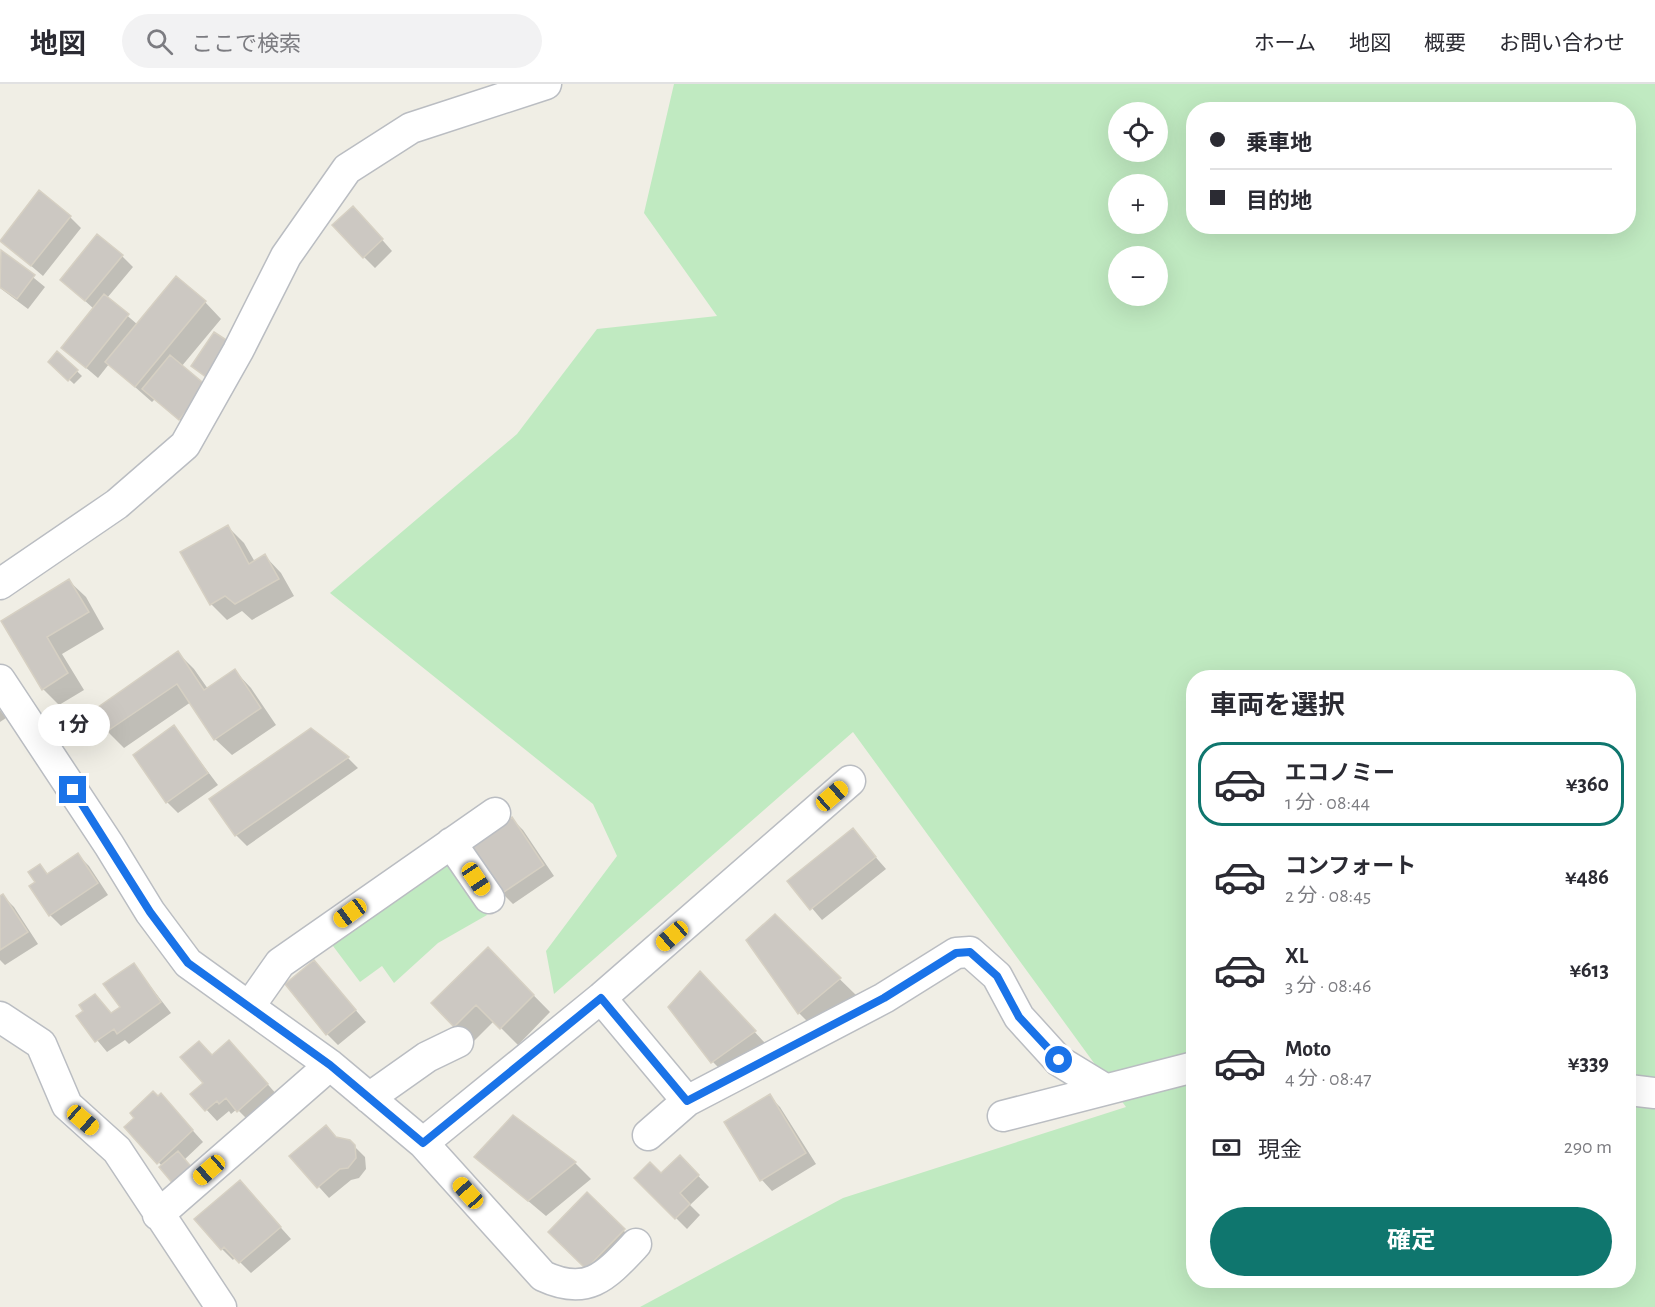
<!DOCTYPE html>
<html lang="ja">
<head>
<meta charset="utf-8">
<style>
	:root { --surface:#fff; --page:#f2f2f3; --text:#2b2b33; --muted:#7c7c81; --line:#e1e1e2; --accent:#0f766e }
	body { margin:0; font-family:"Alegreya Sans","Noto Sans JP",sans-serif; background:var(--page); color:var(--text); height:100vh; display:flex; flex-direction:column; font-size:22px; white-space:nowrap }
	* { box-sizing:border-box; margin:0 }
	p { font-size:20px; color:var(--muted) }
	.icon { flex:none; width:33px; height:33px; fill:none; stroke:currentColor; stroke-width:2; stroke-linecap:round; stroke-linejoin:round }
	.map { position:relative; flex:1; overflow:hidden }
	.details { position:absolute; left:1186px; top:586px; width:450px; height:618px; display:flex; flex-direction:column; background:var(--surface); border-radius:24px; box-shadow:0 6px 24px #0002 }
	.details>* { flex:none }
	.guide { position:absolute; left:1186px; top:18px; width:450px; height:132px; border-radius:24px; box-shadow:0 6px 24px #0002; display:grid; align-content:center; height:132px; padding:0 24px; background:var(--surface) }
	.fabs { position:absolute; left:1108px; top:18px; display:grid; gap:12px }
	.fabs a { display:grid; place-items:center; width:60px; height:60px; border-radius:50%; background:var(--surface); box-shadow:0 6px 24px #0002; font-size:30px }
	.end { position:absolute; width:27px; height:27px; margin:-14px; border:8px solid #1a73e8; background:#fff; box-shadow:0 0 0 3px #fff }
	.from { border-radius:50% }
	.bubble { position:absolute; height:42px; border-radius:21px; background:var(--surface); box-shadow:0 6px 24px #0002; font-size:20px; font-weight:700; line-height:42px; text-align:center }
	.car { position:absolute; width:18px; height:36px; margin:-18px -9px; border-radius:8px; box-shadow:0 0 4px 2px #0007; background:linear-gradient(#f5c518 24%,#345 0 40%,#f5c518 0 76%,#345 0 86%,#f5c518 0) }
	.guide b { display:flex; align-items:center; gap:21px; height:57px; font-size:22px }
	.guide b+b { border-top:2px solid var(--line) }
	.guide i { width:15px; height:15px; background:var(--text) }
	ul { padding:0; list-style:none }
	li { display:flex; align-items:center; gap:18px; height:84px; margin:0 12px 9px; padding:0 12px; border:3px solid transparent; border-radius:24px }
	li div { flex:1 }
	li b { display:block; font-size:22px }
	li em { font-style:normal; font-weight:700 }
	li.active { border-color:var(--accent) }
	li>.icon { width:54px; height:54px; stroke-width:1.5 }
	h2 { padding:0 24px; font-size:27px; line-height:72px }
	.pay { display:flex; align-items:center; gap:15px; height:66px; padding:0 24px; font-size:22px }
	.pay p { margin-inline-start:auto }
	.action { display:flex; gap:12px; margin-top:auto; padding:12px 24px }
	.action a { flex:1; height:69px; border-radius:36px; background:var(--accent); color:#fff; font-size:24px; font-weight:700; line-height:69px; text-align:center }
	header { display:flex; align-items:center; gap:36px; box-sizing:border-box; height:84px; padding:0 30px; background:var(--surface); border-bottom:2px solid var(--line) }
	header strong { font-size:28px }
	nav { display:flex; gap:33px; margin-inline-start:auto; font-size:21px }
	.search { width:420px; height:54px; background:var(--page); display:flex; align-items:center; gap:15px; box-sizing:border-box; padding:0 21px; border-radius:33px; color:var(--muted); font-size:22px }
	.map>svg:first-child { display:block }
	.green { fill:#c0eac1; fill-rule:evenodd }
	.shadow { fill:#0003 }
	.building { fill:#ccc8c2; stroke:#d6d0c3; stroke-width:1.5 }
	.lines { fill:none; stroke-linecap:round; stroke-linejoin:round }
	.minor-casing { stroke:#babdc2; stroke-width:33 }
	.minor { stroke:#fff; stroke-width:30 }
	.route { stroke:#1a73e8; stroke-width:8 }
</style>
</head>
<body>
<header>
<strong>地図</strong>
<div class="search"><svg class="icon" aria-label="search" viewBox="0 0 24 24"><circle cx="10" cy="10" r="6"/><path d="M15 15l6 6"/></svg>ここで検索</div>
<nav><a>ホーム</a><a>地図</a><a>概要</a><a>お問い合わせ</a></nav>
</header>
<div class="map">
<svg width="1655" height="1223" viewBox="0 0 1655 1223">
	<rect width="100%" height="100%" fill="#f0eee5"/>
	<!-- green -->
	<path class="green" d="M674,0H1655V1223H640L843,1114L1126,1023L853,648L554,910L546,867L617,772L593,720L330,509L517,350L597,245L717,232L644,129ZM1194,26H1629V142H1194ZM1119,28H1158V68H1119ZM1119,100H1158V140H1119ZM1119,172H1158V212H1119ZM1194,594H1629V1197H1194Z
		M450,777L487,831L438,859L394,899L382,882L360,898L330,858Z"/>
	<!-- shadow -->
	<path class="shadow" d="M70,133L81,144L43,192L2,157Z
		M364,135L392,167L375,184L364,173Z
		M2,168L45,203L28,225L0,204Z
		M122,172L133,183L107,214L138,241L205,218L221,235L181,283L206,303L191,345L155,315L152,318L109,280L98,294L63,264L94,225L62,196Z
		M58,269L82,292L74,300L50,278Z
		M228,443L244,459L255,478L265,472L281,489L294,512L252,536L242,527L227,536L211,520Z
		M69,497L86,513L104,545L62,570L84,606L59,621L43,605L3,538Z
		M178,569L194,585L208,605L235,587L251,604L276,641L232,671L215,655L191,618L124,664L107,647L96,627Z
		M0,626L6,634L0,638Z
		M174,643L218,701L178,729L167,718Z
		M348,674L358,684L247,762L236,751Z
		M512,735L523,746L554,792L513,820L502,809Z
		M852,746L886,785L822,836L789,797Z
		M78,771L89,782L108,811L61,842L50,831L37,798L39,782L49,791Z
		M3,812L14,823L38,860L5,881L0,876V814Z
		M775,832L857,912L816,946L799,929L748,856Z
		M488,865L550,928L518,961L494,937L472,959L433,919Z
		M314,878L366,938L338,961L327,950Z
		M134,881L171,929L129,960L125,956L107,968L78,933L112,931L122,924Z
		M710,900L765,959L723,988L713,978Z
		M240,969L278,1012L249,1037L237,1025L231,1030L229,1027L217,1037L192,1010L205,999L212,972Z
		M769,1012L780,1023L816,1080L772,1107L762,1096Z
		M171,1022L203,1058L184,1076L162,1082L126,1043Z
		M338,1055L350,1058L365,1073L366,1085L359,1094L351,1096L329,1114L291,1072Z
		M476,1073L575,1079L591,1095L546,1132Z
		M680,1073L709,1103L690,1121L700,1131L687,1145L636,1094L661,1091Z
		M240,1098L291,1155L251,1189L235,1173L233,1176L222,1165Z
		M587,1110L634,1157L598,1195L550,1148Z"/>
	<!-- building -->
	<path class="building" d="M39,106L71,132L31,182L0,157Z
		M353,122L383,155L363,174L332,141Z
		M97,150L123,171L85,217L60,196Z
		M1,166L35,191L17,215L0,203Z
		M176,192L206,217L135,303L105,278Z
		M104,210L129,230L86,284L61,264Z
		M214,248L234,261L210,296L191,282Z
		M57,267L78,286L68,297L48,278Z
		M170,271L207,302L179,336L142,305Z
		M228,441L249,480L265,470L279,495L235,520L225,512L210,521L180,468Z
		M69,495L89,528L47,553L68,589L42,606L1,537Z
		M178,567L204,606L235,585L261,624L214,656L177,600L106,648L94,626Z
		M174,641L208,689L166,719L133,671Z
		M311,644L349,673L235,752L209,715Z
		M512,733L544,781L501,810L469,763Z
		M853,744L876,773L810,826L787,797Z
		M78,769L98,799L49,832L29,802L35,798L28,788L40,780L47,790Z
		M3,810L28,848L0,866V812Z
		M775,830L841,894L798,930L746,856Z
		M488,863L534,911L500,945L476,921L454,943L431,919Z
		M314,876L356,926L326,951L285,900Z
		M134,879L161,918L117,950L114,945L95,958L76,932L83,927L79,921L95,910L111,929L120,923L103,900Z
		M700,887L756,947L711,979L668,923Z
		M229,956L268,1000L237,1028L226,1014L219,1020L217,1017L205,1027L190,1010L203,999L180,973L199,957L212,971Z
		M153,1007L158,1012L161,1009L193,1046L157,1080L124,1043L134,1034L130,1029Z
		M770,1010L806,1069L760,1097L724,1038Z
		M513,1031L576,1078L528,1117L474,1073Z
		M326,1041L336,1053L350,1056L355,1061L356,1074L348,1084L340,1085L317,1104L289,1072Z
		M178,1067L193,1085L174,1101L159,1083Z
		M680,1071L699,1091L680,1109L690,1120L675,1135L634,1094L650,1078L661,1089Z
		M240,1096L281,1143L239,1179L224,1163L221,1166L194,1135Z
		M587,1108L625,1145L586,1185L548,1148Z"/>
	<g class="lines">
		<defs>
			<path id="minor" d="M0,500L117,420L185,361L238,267L286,172L347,85L411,44L546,0
				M0,596L109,761L150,828L188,879L330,981L423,1059L543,1192C588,1213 606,1192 636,1160
				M451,759L489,814
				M601,914L687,1017
				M249,923L280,879L495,729
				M0,933L41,960L67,1021L117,1066L221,1223
				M1629,1006L1655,1009
				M369,1014L427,973L458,958
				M1003,1032L1194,983
				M648,1051L687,1017L884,914L956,869L970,868L997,892L1019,933L1059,977L1105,1005
				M423,1059L601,914L850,697
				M158,1131L330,981"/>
		</defs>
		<!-- minor casing -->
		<use href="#minor" class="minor-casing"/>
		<!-- minor -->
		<use href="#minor" class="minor"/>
	</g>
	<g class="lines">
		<!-- route -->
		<path class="route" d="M73,706L150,828L188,879L330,981L423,1059L601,914L687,1017L884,914L956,869L970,868L997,892L1019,933L1059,976"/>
	</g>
</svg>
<div class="fabs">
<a><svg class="icon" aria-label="locate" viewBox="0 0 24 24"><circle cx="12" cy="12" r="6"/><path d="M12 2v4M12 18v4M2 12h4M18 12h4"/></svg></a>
<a>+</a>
<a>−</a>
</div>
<i class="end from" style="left:1059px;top:976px"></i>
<i class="end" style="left:73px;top:706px"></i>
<div class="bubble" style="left:38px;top:620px;width:72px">1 分</div>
<i class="car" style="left:832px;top:712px;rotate:49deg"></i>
<i class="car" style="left:476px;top:795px;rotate:146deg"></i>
<i class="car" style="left:350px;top:829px;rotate:234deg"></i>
<i class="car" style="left:672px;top:852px;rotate:229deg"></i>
<i class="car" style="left:83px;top:1036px;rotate:131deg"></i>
<i class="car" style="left:209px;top:1086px;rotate:229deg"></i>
<i class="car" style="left:468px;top:1109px;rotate:318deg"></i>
<div class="guide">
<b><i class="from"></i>乗車地</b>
<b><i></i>目的地</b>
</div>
<section class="details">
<h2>車両を選択</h2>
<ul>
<li class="active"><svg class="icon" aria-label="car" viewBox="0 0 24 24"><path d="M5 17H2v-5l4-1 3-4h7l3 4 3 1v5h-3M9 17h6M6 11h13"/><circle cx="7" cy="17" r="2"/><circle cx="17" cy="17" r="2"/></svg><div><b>エコノミー</b><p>1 分 · 08:44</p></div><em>¥360</em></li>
<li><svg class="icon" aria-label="car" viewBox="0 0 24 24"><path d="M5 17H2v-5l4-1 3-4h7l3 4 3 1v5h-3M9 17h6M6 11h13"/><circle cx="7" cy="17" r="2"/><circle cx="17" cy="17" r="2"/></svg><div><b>コンフォート</b><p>2 分 · 08:45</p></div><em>¥486</em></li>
<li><svg class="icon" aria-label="car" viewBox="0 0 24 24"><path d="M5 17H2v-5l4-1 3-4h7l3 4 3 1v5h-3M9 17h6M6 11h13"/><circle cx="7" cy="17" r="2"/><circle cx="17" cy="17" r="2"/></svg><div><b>XL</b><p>3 分 · 08:46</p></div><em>¥613</em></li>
<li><svg class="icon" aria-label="car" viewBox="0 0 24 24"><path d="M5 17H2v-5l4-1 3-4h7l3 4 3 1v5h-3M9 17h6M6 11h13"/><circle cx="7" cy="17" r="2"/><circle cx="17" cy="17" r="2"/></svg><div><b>Moto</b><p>4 分 · 08:47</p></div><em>¥339</em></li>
</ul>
<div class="pay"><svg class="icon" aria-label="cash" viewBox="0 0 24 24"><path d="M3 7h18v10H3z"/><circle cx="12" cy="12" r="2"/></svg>現金<p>290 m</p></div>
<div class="action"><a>確定</a></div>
</section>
</div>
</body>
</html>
